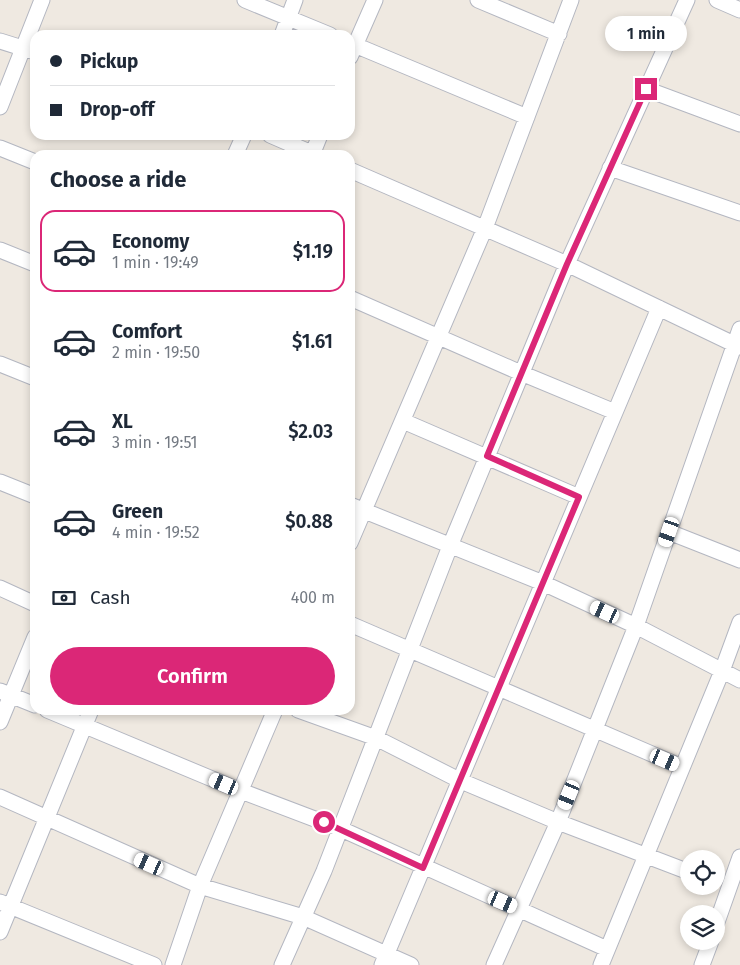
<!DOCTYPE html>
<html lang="en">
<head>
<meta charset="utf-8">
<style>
	:root { --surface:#fff; --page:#f6f6f7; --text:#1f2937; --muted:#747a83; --line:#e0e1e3; --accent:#db2777 }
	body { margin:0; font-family:"Fira Sans",sans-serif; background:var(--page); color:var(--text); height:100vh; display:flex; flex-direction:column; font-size:19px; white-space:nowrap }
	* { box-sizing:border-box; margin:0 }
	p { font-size:16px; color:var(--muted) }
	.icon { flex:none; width:28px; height:28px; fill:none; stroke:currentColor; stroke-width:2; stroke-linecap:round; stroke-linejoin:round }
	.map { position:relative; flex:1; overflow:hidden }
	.panel { position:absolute; left:30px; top:150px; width:325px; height:565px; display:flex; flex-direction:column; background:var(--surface); border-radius:15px; box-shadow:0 2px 8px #0003 }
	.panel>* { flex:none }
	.top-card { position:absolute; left:30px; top:30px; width:325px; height:110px; border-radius:15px; box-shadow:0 2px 8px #0003; display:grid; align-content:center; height:110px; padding:0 20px; background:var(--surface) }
	.fabs { position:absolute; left:680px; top:850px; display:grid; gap:10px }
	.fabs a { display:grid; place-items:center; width:45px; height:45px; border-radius:50%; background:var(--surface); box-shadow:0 2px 8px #0003; font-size:25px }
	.end { position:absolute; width:22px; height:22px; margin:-11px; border:6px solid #db2777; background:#fff; box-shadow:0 0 0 2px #fff }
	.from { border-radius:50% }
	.bubble { position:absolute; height:35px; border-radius:18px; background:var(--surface); box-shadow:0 2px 8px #0003; font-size:16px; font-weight:600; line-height:35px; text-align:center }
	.car { position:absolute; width:15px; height:30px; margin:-15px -8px; border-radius:6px; box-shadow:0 0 4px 1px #0007; background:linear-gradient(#fff 24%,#345 0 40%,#fff 0 76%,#345 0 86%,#fff 0) }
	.top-card b { display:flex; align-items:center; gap:18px; height:48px; font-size:19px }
	.top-card b+b { border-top:1px solid var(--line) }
	.top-card i { width:12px; height:12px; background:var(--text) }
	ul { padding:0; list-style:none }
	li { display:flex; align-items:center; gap:15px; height:82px; margin:0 10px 8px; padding:0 10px; border:2px solid transparent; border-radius:15px }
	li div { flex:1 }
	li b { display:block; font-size:19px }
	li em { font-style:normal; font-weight:600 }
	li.active { border-color:var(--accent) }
	li>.icon { width:45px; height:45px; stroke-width:1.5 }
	h2 { padding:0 20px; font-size:22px; line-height:60px }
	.pay { display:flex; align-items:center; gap:12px; height:55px; padding:0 20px; font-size:19px }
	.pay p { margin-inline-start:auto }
	.button { display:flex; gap:10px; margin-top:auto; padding:10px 20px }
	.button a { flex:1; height:58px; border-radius:30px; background:var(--accent); color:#fff; font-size:20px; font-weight:600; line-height:58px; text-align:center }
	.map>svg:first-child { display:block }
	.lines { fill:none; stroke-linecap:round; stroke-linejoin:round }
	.street-casing { stroke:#b4b7c1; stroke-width:17 }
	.street { stroke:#fff; stroke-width:15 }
	.route { stroke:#db2777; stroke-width:6 }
</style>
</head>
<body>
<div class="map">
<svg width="740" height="965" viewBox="0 0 740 965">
	<rect width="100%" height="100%" fill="#efe9e1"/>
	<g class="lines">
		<defs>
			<path id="street" d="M245,0L330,35
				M478,0L559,34
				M717,0L740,10
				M282,35L295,0
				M0,41L35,52
				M350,43L527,117
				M350,57L375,0
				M646,89L740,124
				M0,107L42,0
				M270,135L316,155
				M0,148L35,162
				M235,155L244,135
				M312,155L320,135
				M610,168L740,213
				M350,170L567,264L740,347
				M0,250L35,264
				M350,298L521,373L615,412
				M0,364L35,378
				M403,421L579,497
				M0,482L35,496
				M350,505L543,583L636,626L740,680
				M669,532L740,560
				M350,543L485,228L571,0
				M0,588L35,604
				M350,624L682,767
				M0,691L35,705
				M47,710L241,791L341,829L607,949
				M298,710L376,738L461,781L558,822L494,965
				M0,722L35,637
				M0,797L200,886L303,917L411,965
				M689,872L558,822L636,626L740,329
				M0,902L154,965
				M716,925L740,857
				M0,932L91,710
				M173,965L200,886L275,710
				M282,965L324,871L450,546L567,264L687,0
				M382,965L659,308
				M601,965L722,671L740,622
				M702,965L711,941"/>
		</defs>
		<!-- street casing -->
		<use href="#street" class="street-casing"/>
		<!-- street -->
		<use href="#street" class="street"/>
	</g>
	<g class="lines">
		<!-- route -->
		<path class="route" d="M324,822L423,868L579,497L487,456L567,264L646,89"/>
	</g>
</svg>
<div class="fabs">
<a><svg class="icon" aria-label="locate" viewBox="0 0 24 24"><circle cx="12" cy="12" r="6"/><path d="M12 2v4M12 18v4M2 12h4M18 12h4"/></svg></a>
<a><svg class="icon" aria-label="layers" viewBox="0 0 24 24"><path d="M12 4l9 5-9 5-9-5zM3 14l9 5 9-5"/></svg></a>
</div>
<i class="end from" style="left:324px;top:822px"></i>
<i class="end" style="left:646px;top:89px"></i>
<div class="bubble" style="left:605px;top:16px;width:82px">1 min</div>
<i class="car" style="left:669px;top:532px;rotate:199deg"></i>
<i class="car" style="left:605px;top:612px;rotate:295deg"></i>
<i class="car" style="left:665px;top:760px;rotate:113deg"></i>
<i class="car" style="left:224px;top:784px;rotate:293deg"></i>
<i class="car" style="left:569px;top:795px;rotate:203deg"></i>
<i class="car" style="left:149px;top:864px;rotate:294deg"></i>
<i class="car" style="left:503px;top:902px;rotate:113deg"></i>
<div class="top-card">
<b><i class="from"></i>Pickup</b>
<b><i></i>Drop-off</b>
</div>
<section class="panel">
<h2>Choose a ride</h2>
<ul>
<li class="active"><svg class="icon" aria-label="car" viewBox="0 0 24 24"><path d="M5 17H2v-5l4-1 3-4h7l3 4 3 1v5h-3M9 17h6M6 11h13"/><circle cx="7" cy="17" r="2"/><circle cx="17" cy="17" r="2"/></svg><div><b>Economy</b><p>1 min · 19:49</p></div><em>$1.19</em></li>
<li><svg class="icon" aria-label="car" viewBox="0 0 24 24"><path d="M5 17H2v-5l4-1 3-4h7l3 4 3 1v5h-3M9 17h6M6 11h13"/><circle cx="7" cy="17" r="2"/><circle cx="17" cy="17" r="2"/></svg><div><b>Comfort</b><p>2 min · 19:50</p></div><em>$1.61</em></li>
<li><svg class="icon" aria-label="car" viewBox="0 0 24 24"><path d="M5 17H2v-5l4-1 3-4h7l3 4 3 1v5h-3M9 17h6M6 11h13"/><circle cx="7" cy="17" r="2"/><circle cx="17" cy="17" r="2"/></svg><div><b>XL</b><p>3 min · 19:51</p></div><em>$2.03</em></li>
<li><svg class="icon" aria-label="car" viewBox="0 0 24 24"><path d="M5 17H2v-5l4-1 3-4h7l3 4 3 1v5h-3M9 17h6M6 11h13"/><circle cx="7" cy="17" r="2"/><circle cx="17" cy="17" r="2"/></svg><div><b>Green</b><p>4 min · 19:52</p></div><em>$0.88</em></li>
</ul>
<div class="pay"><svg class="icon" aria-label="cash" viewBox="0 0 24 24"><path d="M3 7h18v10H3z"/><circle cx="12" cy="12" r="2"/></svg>Cash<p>400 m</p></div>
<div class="button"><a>Confirm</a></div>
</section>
</div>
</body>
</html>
